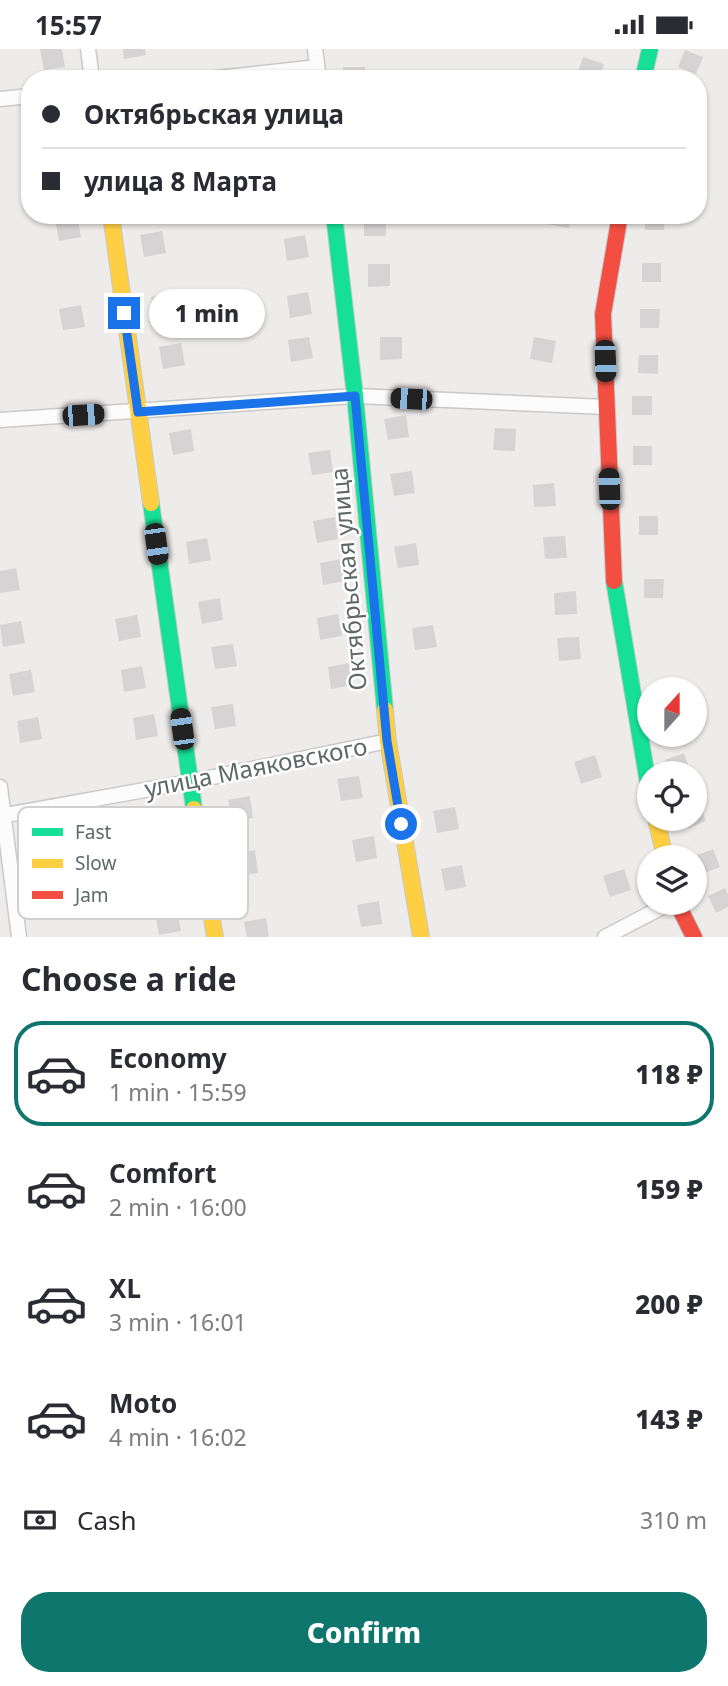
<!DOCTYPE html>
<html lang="en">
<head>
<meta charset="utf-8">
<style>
	:root { --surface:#fff; --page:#f2f2f3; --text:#2b2b33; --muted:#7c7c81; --line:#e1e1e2; --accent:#0f766e }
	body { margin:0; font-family:"Noto Sans",sans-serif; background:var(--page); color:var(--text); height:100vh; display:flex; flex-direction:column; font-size:26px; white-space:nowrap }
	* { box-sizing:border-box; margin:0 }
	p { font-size:23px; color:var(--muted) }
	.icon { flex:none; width:38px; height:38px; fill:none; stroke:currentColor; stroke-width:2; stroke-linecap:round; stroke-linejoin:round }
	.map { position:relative; height:888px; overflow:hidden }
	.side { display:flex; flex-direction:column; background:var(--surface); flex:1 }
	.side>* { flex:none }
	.banner { position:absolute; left:21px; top:21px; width:686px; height:154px; border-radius:28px; box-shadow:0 2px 5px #0004; display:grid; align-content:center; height:154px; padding:0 21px; background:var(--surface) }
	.needle { width:46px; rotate:21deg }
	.buttons { position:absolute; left:637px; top:628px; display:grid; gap:14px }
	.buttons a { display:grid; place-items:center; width:70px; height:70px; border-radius:50%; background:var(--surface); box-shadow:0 2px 5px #0004; font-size:35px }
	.end { position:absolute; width:32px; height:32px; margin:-16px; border:9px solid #1a73e8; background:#fff; box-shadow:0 0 0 4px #fff }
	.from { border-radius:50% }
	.bubble { position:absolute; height:49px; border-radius:24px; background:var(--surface); box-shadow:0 2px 5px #0004; font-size:23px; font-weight:800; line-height:49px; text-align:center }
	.car { position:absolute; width:21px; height:42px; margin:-21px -10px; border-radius:9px; box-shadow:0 0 5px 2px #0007; background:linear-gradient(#222 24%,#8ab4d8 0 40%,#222 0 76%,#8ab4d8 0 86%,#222 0) }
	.banner b { display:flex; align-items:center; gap:24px; height:66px; font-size:26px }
	.banner b+b { border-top:2px solid var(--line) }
	.banner i { width:18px; height:18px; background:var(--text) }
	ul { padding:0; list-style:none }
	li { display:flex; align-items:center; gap:21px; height:105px; margin:0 14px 10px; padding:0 7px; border:4px solid transparent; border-radius:28px }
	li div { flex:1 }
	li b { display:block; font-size:26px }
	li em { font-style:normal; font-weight:800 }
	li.current { border-color:var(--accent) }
	li>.icon { width:63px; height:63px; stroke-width:1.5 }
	h2 { padding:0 21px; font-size:32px; line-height:84px }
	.pay { display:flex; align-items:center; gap:18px; height:77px; padding:0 21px; font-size:26px }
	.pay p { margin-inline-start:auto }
	.primary-button { display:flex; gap:14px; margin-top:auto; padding:14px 21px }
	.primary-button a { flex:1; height:80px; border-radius:28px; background:var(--accent); color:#fff; font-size:28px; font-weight:800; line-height:80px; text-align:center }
	.status { display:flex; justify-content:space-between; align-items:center; height:49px; padding:0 35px; background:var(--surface); direction:ltr }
	.status svg { height:19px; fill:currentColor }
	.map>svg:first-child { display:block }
	.building { fill:#d5d3d3 }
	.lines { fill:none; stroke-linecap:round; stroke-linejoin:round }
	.street-casing { stroke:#c9c9c9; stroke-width:17 }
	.fast-casing { stroke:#c8c9c8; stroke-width:18 }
	.slow-casing { stroke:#c8c9c8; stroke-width:18 }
	.jam-casing { stroke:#c8c9c8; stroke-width:18 }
	.street { stroke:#fcfcfc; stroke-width:14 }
	.fast { stroke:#16e098; stroke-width:16 }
	.slow { stroke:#ffcf43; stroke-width:16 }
	.jam { stroke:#f24e42; stroke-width:16 }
	.route { stroke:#1a73e8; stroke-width:9 }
	.labels { text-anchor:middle; stroke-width:5; stroke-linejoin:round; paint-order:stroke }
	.street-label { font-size:24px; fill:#5f6767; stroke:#fff }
	.key { fill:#fff; stroke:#cfd1d1; stroke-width:2 }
	.key-label { font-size:19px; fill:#5f6767 }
</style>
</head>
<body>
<div class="status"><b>15:57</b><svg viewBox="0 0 49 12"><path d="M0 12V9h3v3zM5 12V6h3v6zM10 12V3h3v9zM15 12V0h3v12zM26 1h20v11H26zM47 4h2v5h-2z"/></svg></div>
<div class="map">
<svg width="728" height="888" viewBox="0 0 728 888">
	<rect width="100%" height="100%" fill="#eeecea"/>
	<!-- building -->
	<path class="building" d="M40,0H62L65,18L44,21Z
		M123,0H145L146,6L124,10Z
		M685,1L703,8L696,25L678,18Z
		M583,8L604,15L599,30L576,29Z
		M343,18H365V30H343Z
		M77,166L81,188L59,192L55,170Z
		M364,166H386V187H364Z
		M549,166H571L569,179L547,175Z
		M645,166H665L664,181H645Z
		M162,182L166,204L144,208L140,186Z
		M305,186L309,208L287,212L284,190Z
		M642,214H661V233H642Z
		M368,215H390V237L368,238Z
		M308,243L312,265L290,269L287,247Z
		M173,244L176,266L155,270L151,248Z
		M81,256L85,278L63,281L59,260Z
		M640,260H660L659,279H640Z
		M309,288L313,309L291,313L288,291Z
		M380,288H402V310L380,311Z
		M534,288L556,292L552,314L530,310Z
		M181,294L185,316L163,320L159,298Z
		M639,306H658V325L638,324Z
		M632,347H652V366H632Z
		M406,366L409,388L388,391L384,370Z
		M495,379L516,380L515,402L493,401Z
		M191,380L194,402L173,406L169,384Z
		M633,397H652V416H633Z
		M330,401L333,423L312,426L308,404Z
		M412,422L415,444L394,447L390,425Z
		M554,434L556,457L534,458L533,436Z
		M639,467H658V486H639Z
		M335,468L338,490L317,494L313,472Z
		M565,487L567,509L545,510L543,488Z
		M207,489L211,511L189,515L186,493Z
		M416,494L419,516L398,519L394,498Z
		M341,510L345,532L323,536L320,514Z
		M16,519L20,541L0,544V522Z
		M644,530H664L663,549H644Z
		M576,542L577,565L555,566L554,544Z
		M220,549L223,571L202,575L198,553Z
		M338,565L342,587L320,591L317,569Z
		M137,566L141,588L119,592L115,570Z
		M21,572L25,594L3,598L0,576Z
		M433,576L437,598L415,601L412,579Z
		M579,588L581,610L559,612L557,589Z
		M233,595L237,617L215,620L211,598Z
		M349,614L353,636L331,640L328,618Z
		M142,617L146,639L124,643L121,621Z
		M31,621L35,643L13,647L9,625Z
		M233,655L236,677L215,680L211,658Z
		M154,665L158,687L136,691L133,669Z
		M38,668L42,690L20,694L17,672Z
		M684,704L690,722L670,724L665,711Z
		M595,706L602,728L581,735L574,713Z
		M359,727L363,749L341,752L337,730Z
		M250,747L253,769L232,773L228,751Z
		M699,755L706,772L688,779L684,770H695V756Z
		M455,758L459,780L437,784L433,762Z
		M374,787L377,809L356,813L352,791Z
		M713,800L720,818L702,825L695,807Z
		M255,801L258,824L237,827L233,805Z
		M462,816L466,838L445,842L441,820Z
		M624,820L631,841L610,848L603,827Z
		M725,839L728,846V858L716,864L708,847Z
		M379,852L382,875L361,878L357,856Z
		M177,860L181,882L159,886L155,864Z
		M266,869L269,888H247L244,873Z"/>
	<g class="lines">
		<defs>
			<path id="street" d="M88,0L92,30
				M315,0L319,30
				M209,30L317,18
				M0,50L30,47
				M0,371L355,347L606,358
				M0,738L19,888
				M0,767L189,733L388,692
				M605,888L670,854"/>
			<path id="fast" d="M643,30L650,0
				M334,166L355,347L385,661
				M151,454L194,760
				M614,532L649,740"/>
			<path id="slow" d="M111,166L151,454
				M385,661L388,692L421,888
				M194,760L215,888
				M656,770L665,808"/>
			<path id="jam" d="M614,532L603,265L620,166
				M677,854L694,888"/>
		</defs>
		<!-- street casing -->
		<use href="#street" class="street-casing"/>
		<!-- fast casing -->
		<use href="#fast" class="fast-casing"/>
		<!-- slow casing -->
		<use href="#slow" class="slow-casing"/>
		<!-- jam casing -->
		<use href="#jam" class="jam-casing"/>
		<!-- street -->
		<use href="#street" class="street"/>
		<!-- fast -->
		<use href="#fast" class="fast"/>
		<!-- slow -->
		<use href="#slow" class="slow"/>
		<!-- jam -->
		<use href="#jam" class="jam"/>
	</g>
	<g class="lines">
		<!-- route -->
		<path class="route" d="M124,264L138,363L355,347L387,692L401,775"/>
	</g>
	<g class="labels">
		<!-- street labels -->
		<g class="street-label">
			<text transform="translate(349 530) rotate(-95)" y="8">Октябрьская улица</text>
			<text transform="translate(256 719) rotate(-11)" y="8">улица Маяковского</text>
		</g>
	</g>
	<!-- legend -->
	<rect x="18" y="758" width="230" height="112" rx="10" class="key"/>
	<rect x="32" y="779" width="31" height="8" fill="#16e098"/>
	<rect x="32" y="810" width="31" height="9" fill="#ffcf43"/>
	<rect x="32" y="842" width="31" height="8" fill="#f24e42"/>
	<g class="key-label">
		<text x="75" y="790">Fast</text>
		<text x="75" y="821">Slow</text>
		<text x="75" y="853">Jam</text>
	</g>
</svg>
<div class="buttons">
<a><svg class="needle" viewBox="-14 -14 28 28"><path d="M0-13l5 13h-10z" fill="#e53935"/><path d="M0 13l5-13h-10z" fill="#7c7c81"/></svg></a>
<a><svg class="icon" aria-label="locate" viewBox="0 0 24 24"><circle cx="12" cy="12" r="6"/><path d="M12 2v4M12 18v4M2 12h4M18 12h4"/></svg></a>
<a><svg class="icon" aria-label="layers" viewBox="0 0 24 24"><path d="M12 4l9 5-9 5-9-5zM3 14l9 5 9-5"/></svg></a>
</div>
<i class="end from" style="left:401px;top:775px"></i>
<i class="end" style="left:124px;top:264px"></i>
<div class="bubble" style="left:149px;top:240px;width:116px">1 min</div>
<i class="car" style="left:605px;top:312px;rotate:178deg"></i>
<i class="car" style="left:411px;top:350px;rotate:273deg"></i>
<i class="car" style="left:83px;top:366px;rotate:86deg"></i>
<i class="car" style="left:609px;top:440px;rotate:358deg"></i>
<i class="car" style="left:156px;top:495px;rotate:172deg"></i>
<i class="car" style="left:182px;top:680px;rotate:352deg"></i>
<div class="banner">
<b><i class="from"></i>Октябрьская улица</b>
<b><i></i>улица 8 Марта</b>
</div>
</div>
<section class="side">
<h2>Choose a ride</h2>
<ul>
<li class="current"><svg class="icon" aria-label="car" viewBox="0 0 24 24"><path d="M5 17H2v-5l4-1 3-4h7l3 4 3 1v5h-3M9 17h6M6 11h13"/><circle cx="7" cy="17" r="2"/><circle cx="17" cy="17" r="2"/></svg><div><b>Economy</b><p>1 min · 15:59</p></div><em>118 ₽</em></li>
<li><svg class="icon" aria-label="car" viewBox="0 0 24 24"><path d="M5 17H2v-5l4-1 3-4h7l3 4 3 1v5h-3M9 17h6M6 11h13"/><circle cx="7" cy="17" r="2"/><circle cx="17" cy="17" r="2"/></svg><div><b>Comfort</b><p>2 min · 16:00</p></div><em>159 ₽</em></li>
<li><svg class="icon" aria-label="car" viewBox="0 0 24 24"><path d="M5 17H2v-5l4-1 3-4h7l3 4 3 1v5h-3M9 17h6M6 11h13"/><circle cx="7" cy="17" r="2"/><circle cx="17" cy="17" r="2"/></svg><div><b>XL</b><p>3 min · 16:01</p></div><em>200 ₽</em></li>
<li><svg class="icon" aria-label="car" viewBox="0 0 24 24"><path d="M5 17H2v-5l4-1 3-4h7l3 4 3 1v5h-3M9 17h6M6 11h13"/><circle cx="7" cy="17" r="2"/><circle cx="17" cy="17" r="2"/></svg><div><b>Moto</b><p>4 min · 16:02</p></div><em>143 ₽</em></li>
</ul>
<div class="pay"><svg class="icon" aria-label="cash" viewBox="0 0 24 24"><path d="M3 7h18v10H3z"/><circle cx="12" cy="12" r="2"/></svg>Cash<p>310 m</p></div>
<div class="primary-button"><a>Confirm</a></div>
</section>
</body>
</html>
